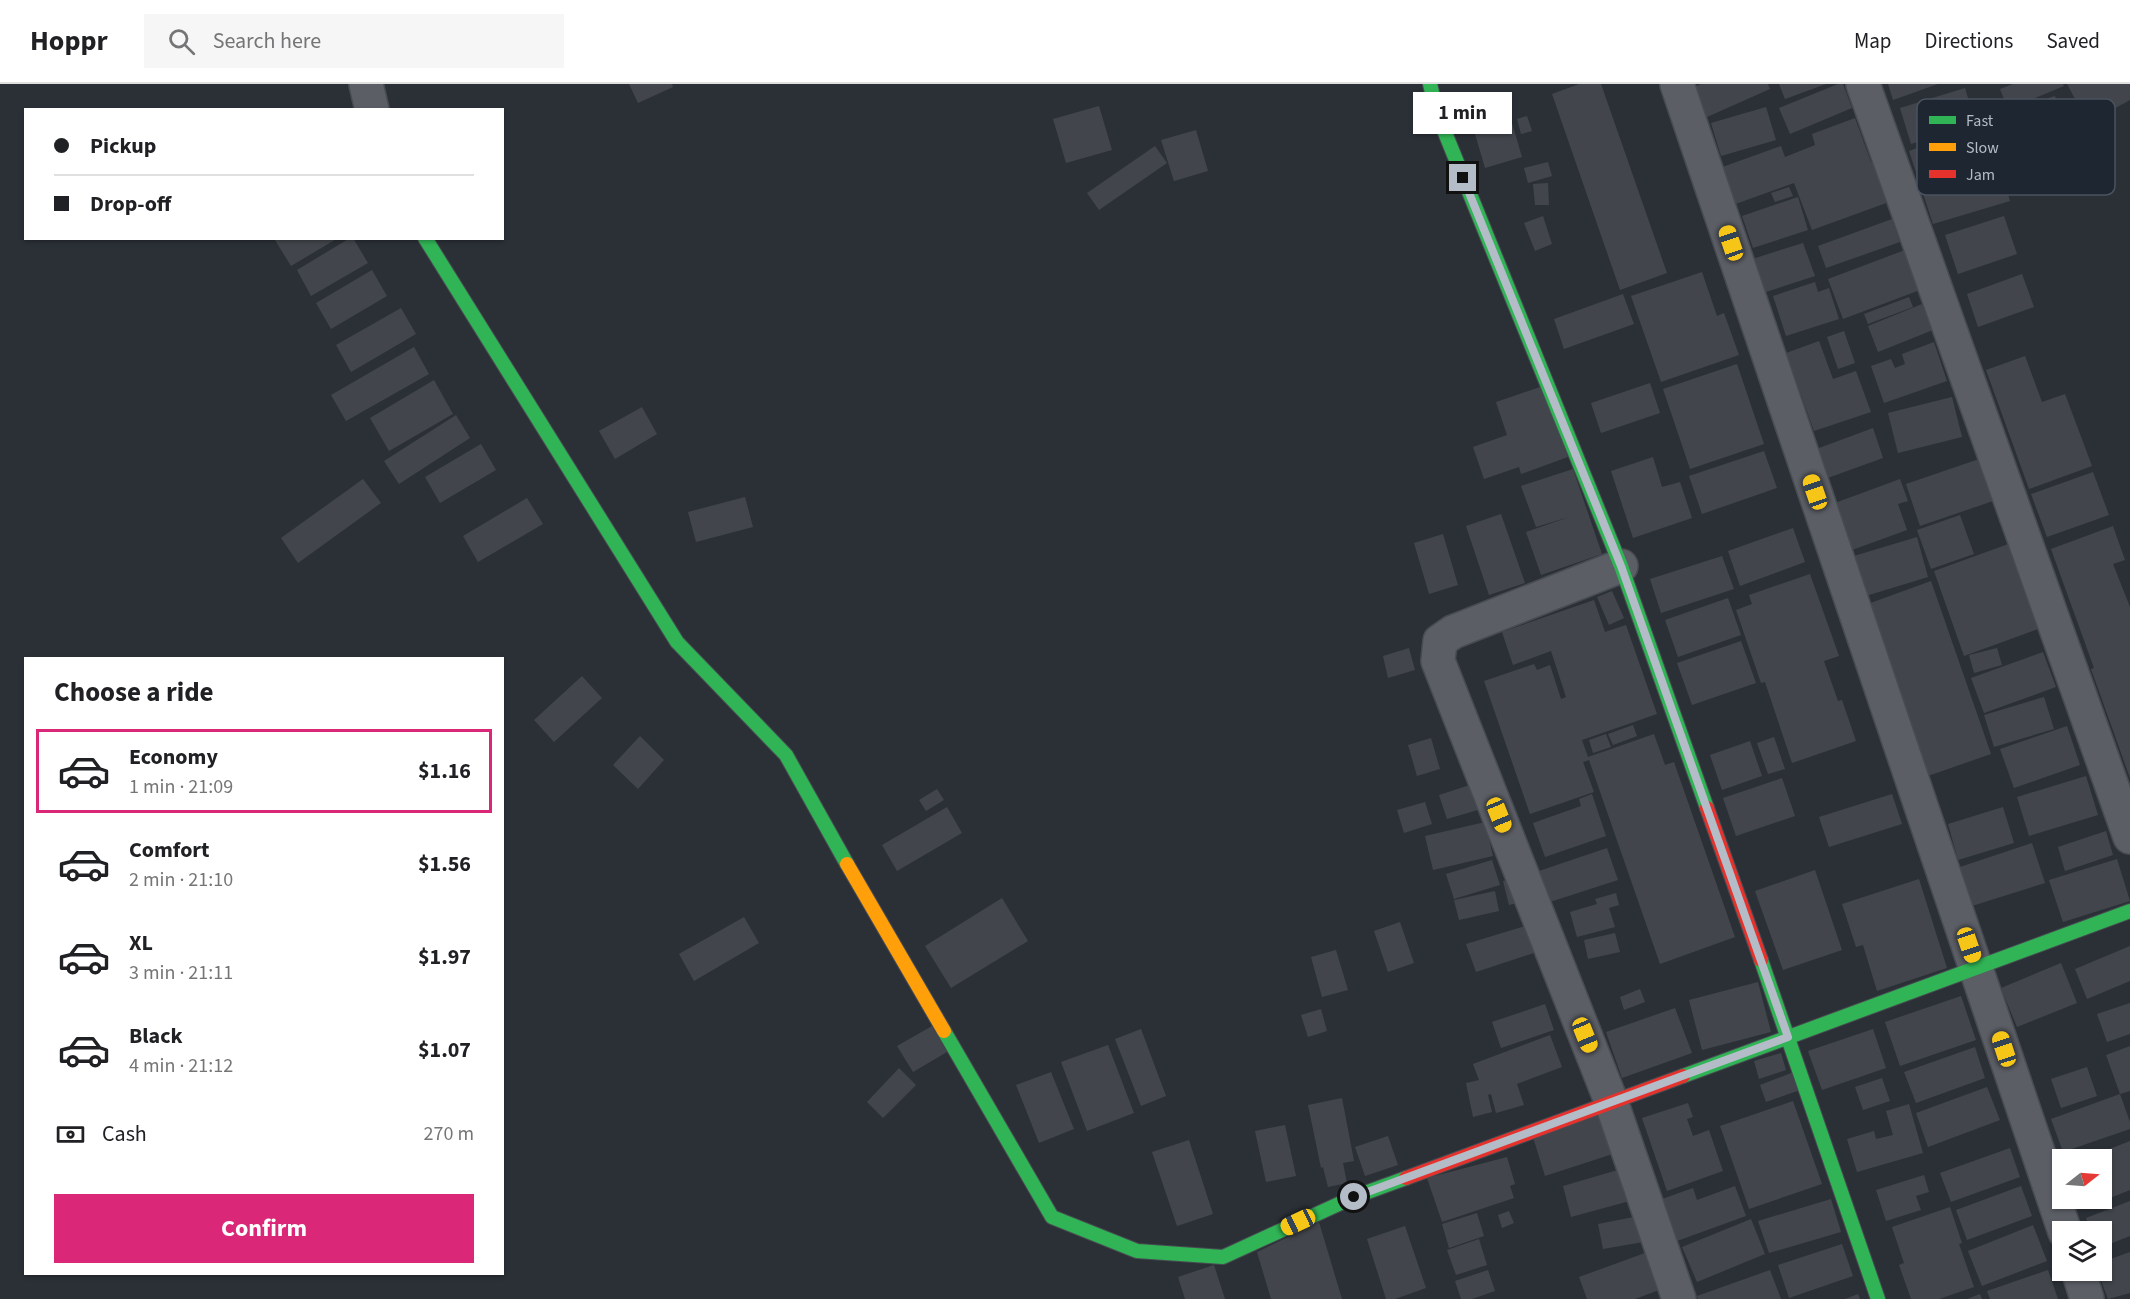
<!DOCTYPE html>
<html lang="en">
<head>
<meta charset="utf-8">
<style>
	:root { --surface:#fff; --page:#f6f6f6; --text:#202124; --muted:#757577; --line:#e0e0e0; --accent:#db2777 }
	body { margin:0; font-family:"Source Sans 3",sans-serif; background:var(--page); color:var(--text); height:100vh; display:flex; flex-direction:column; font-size:22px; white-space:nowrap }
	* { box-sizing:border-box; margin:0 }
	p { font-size:20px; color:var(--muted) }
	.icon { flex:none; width:33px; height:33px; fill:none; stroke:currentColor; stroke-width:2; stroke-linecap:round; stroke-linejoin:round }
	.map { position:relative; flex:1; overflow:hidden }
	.panel { position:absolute; left:24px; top:573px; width:480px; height:618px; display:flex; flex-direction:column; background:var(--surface); border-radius:0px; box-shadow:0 2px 4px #0004 }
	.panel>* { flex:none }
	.hud { position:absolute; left:24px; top:24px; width:480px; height:132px; border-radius:0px; box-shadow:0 2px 4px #0004; display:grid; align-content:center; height:132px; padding:0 30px; background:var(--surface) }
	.needle { width:39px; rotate:73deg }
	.controls { position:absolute; left:2052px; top:1065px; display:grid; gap:12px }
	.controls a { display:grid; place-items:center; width:60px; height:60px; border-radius:0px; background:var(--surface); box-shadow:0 2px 4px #0004; font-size:30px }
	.end { position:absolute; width:27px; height:27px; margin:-14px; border:8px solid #b4bcc8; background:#111; box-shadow:0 0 0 3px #111 }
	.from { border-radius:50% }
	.bubble { position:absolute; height:42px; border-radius:0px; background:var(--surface); box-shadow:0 2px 4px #0004; font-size:20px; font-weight:700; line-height:42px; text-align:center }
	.car { position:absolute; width:18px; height:36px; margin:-18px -9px; border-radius:8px; box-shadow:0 0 4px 2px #0007; background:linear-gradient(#f5c518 24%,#345 0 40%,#f5c518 0 76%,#345 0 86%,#f5c518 0) }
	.hud b { display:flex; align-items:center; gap:21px; height:57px; font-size:22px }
	.hud b+b { border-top:2px solid var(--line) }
	.hud i { width:15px; height:15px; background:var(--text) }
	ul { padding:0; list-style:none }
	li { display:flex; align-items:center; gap:18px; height:84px; margin:0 12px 9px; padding:0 18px; border:3px solid transparent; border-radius:0px }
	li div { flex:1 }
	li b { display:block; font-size:22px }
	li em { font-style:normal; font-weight:700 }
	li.active { border-color:var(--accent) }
	li>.icon { width:54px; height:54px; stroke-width:1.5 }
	h2 { padding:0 30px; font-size:27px; line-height:72px }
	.pay { display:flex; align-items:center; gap:15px; height:66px; padding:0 30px; font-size:22px }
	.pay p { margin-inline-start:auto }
	.cta { display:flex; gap:12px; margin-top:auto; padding:12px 30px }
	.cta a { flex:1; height:69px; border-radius:0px; background:var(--accent); color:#fff; font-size:24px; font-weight:700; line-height:69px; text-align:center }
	header { display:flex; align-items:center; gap:36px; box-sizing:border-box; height:84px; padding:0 30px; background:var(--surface); border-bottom:2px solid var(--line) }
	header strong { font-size:28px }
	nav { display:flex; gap:33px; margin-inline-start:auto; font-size:21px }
	.search { width:420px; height:54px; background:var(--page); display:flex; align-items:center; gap:15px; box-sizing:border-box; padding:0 21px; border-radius:0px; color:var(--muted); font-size:22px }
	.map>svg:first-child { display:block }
	.building { fill:#42464c }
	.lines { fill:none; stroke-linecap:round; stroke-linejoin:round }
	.street-casing { stroke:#484c52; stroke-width:36 }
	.fast-casing { stroke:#484c52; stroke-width:16 }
	.slow-casing { stroke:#484c52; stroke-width:16 }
	.jam-casing { stroke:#484c52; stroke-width:16 }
	.street { stroke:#5b5e65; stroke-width:33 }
	.fast { stroke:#30b455; stroke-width:14 }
	.slow { stroke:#ff9f0a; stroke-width:14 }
	.jam { stroke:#e5322d; stroke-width:14 }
	.route { stroke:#b4bcc8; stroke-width:8 }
	.key { fill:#1e2632; stroke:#4b535f; stroke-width:1.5 }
	.key-label { font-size:16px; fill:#b4bcc8 }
</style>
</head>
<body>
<header>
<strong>Hoppr</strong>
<div class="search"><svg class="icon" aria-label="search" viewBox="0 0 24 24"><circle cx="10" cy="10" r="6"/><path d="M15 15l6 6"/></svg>Search here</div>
<nav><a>Map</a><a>Directions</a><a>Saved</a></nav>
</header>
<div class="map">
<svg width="2130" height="1215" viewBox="0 0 2130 1215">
	<rect width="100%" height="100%" fill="#2b3037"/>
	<!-- building -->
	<path class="building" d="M629,0H672L673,3L638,19Z
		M1579,0H1601L1667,189L1620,206L1552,10Z
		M1701,0H1768L1770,5L1707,33L1694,3Z
		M1779,0H1826L1785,15Z
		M1838,0H1843L1852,24L1790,50L1779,24Z
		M1888,0H1938L1893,16Z
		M2013,0H2063L2064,2L2008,25L2000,5Z
		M2067,0H2130V16L2088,39Z
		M1965,4L1976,40L1911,60L1900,24Z
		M2055,12L2066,48L2039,56L2027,21Z
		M1099,22L1112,66L1066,79L1053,35Z
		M1766,23L1776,56L1721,72L1711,39Z
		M1510,32L1522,73L1485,84L1473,43Z
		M1527,32L1532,47L1521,50L1517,35Z
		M1855,34L1871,78L1874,77L1889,118L1812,146L1794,99L1730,122L1717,85L1781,62L1785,73L1815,61L1812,50Z
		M1979,41L1991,76L1929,100L1999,79L2010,117L1933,140L1909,67Z
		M1196,46L1208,87L1174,97L1161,56Z
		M1155,62L1167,79L1099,126L1087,109Z
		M1548,78L1552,92L1528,99L1524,84Z
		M1548,99L1549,121H1535L1533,100Z
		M1789,103L1793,112L1775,118L1771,109Z
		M1798,113L1808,146L1753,164L1742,132Z
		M1543,132L1552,160L1535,167L1524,139Z
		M2004,132L2017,170L1958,190L1945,151Z
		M1892,135L1900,158L1826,184L1818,162Z
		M278,154H338L291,182L275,156Z
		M350,154H353L368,179L311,212L297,186Z
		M1803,159L1815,192L1760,210L1749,176Z
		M1905,166L1920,206L1843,235L1828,195Z
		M372,186L387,212L331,245L316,219Z
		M1702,188L1717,232L1724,229L1739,271L1661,298L1631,212Z
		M2022,190L2034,223L1978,243L1967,210Z
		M1815,198L1818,208L1829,204L1839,235L1786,252L1773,212Z
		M1623,210L1634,240L1564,265L1554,235Z
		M1909,213L1913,223L1868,240L1864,230Z
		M1922,220L1933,246L1878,268L1868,242Z
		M401,224L416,250L351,288L336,261Z
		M1844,247L1855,279L1838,285L1827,253Z
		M1819,257L1833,295L1856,287L1871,328L1814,347L1786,269Z
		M1934,258L1947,297L1884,319L1871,282L1891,275L1895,284L1905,280L1902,270Z
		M414,263L429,290L346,337L331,311Z
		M2025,272L2042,318L2065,310L2092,382L2029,405L1986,286Z
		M1737,280L1764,360L1690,385L1663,305Z
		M434,296L453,330L389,367L370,334Z
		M1650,299L1660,329L1601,349L1591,319Z
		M1543,302L1568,373L1521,390L1519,383L1484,395L1473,363L1507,351L1496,318Z
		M1952,313L1962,353L1898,369L1888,329Z
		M642,323L657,350L615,375L599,347Z
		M456,331L470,354L399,400L384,377Z
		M1873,344L1883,374L1822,396L1811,367Z
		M481,360L496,386L440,419L425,393Z
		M1764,367L1777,404L1702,430L1689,392Z
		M1653,373L1662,403L1680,398L1692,434L1633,454L1611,387Z
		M1982,374L1996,416L1920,442L1906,400Z
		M1573,385L1602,470L1541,491L1526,448L1569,433L1536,443L1521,402Z
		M2093,388L2109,431L2047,453L2031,410Z
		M363,395L381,419L298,479L281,454Z
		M1900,395L1908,417L1898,420L1907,446L1841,470L1824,423Z
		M745,413L753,443L696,458L688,428Z
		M527,414L543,440L478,478L463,452Z
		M1501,430L1525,499L1489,511L1466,442Z
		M1960,431L1974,470L1931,485L1917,446Z
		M2113,442L2125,476L2113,480L2130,523V694L2091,585L2094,584L2051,465Z
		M1793,444L1805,478L1740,502L1728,467Z
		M1443,450L1458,501L1429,510L1414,459Z
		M1917,453L1928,493L1856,515L1844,475Z
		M2011,459L2041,544L1964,572L1934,487Z
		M1722,472L1734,505L1661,529L1650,495Z
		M1810,490L1839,572L1824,577L1838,617L1842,616L1856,657L1792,679L1765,598L1761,599L1736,526L1752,520L1749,511Z
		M1931,497L1991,670L1925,693L1865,521Z
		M1612,507L1624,534L1609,541L1597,513Z
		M1728,514L1741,551L1678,573L1665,536Z
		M1594,516L1605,548L1626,541L1657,630L1582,656L1588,673L1654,650L1665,681L1674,678L1735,853L1660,880L1589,676L1583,678L1594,708L1530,730L1484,597L1534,580L1537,586L1550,581L1561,615L1566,613L1551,567L1513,581L1502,548Z
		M1741,557L1756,599L1692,621L1677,579Z
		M1409,564L1415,586L1388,594L1383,572Z
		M1997,564L2002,581L1974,589L1969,571Z
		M2043,568L2056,603L1984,629L1971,594Z
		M582,592L602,614L554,658L534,636Z
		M2044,613L2054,645L1994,663L1984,631Z
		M1633,641L1637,652L1613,661L1608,650Z
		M2067,642L2080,681L2014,704L2000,665Z
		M1606,650L1611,663L1593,669L1589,656Z
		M640,652L664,676L638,705L613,681Z
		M1774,653L1785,685L1768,690L1757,659Z
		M1431,654L1440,685L1417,692L1408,661Z
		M1750,657L1762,692L1722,706L1710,671Z
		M2086,692L2098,731L2029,752L2017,713Z
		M1782,694L1795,732L1736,752L1723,714Z
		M1479,698L1488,723L1447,735L1439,711Z
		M937,705L944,716L926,727L919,716Z
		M1592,710L1606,752L1545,773L1533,739L1581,722L1579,715Z
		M1892,710L1902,740L1829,763L1819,733Z
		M1425,718L1432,740L1404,749L1397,726Z
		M947,723L962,749L897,787L882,761Z
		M2003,723L2014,759L1958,776L1948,740Z
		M1485,738L1493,772L1433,786L1425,752Z
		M2106,747L2113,771L2065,787L2058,763Z
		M2032,759L2045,799L1972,822L1960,783Z
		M1607,764L1618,796L1550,818L1539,787Z
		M2117,775L2130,817L2063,838L2049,796Z
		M1492,776L1500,801L1454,815L1446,790Z
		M1815,786L1842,866L1783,886L1755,807Z
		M1520,793L1526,817L1509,821L1503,797Z
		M1919,795L1947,884L1877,907L1863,861L1856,863L1842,820Z
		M1495,807L1499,827L1459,836L1454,816Z
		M1616,809L1619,821L1609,824L1615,843L1577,853L1570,828L1597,820L1595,815Z
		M1002,814L1028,857L951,904L925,862Z
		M744,833L759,859L694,897L679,870Z
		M1400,838L1414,879L1388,888L1374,847Z
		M1532,840L1540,867L1476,888L1466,860Z
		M1615,849L1620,868L1588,875L1584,856Z
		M2130,862V897L2087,915L2075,885Z
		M1336,866L1348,906L1322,913L1311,873Z
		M2061,879L2077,919L2017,943L2001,904Z
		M1758,898L1771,948L1702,966L1689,916Z
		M1640,905L1645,918L1624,926L1620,913Z
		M1961,912L1976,956L1900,982L1885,938Z
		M2130,919V950L2107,958L2097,930Z
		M1545,920L1554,946L1501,964L1492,938Z
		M1675,924L1692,969L1622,994L1606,948Z
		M1321,925L1327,947L1308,953L1301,931Z
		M932,942L947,968L913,988L897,962Z
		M1141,945L1166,1012L1141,1022L1115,955Z
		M1873,945L1886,984L1822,1006L1808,967Z
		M1550,951L1562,983L1517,1000L1524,1021L1496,1029L1491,1010L1488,1011L1492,1028L1473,1033L1466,999L1479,996L1473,980Z
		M1108,961L1134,1029L1087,1047L1061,978Z
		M2130,962V1007L2120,1010L2130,1038V1045L2063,1068L2051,1035L2120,1010L2106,971Z
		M1975,963L1985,994L1916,1019L1904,988Z
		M1781,969L1786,986L1759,995L1754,977Z
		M2087,983L2097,1012L2061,1024L2051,995Z
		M899,984L916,1001L883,1034L867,1018Z
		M1051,988L1074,1045L1039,1059L1016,1001Z
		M1794,988L1800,1006L1766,1018L1760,1001Z
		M1882,994L1890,1017L1863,1026L1855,1003Z
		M1987,1003L2000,1036L1928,1063L1916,1029Z
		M1342,1014L1354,1077L1343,1079L1347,1099L1328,1103L1323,1083L1321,1084L1308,1021Z
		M1793,1017L1822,1100L1749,1125L1720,1042Z
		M1688,1019L1693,1033L1687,1035L1693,1052L1709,1046L1723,1087L1667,1107L1642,1034Z
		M1909,1020L1923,1069L1857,1088L1847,1055L1874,1047L1876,1055L1893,1051L1886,1027Z
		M1608,1025L1622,1067L1545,1092L1532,1050Z
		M1285,1041L1296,1092L1266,1098L1255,1047Z
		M1388,1052L1398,1081L1365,1092L1355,1063Z
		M1189,1056L1213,1130L1177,1142L1152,1068Z
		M2130,1057V1106L2083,1125L2079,1114H2102V1076L2084,1075Z
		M2010,1064L2020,1093L1951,1118L1940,1089Z
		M1507,1073L1515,1100L1510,1102L1514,1114L1442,1138L1427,1094Z
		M1628,1083L1637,1115L1571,1133L1563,1102Z
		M1924,1091L1929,1108L1916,1112L1921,1126L1886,1137L1876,1106Z
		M1735,1102L1746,1132L1677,1157L1662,1115L1693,1104L1697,1116Z
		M2021,1102L2032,1132L1967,1156L1956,1126Z
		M1831,1115L1841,1148L1769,1169L1758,1137Z
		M2130,1117V1152L2102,1163V1148H2091L2086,1134Z
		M1950,1123L1962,1159L1959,1160L1974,1203L1939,1215H1911L1899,1181L1904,1179L1892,1143Z
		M1509,1127L1514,1139L1502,1144L1498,1131Z
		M1477,1129L1484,1152L1449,1164L1442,1140Z
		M1644,1131L1649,1157L1603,1165L1598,1140Z
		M1751,1135L1765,1170L1697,1198L1682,1163Z
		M1319,1138L1342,1215H1271L1257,1168Z
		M2033,1141L2047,1177L1982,1202L1968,1167Z
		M1405,1142L1426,1204L1395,1215H1386L1367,1155Z
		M1479,1155L1487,1181L1456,1191L1447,1166Z
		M1842,1160L1853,1192L1789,1214L1778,1181Z
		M2130,1168V1209L2108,1215L2097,1186H2102V1178Z
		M1645,1169L1659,1206L1635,1215H1587L1579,1193Z
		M1214,1181L1225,1215H1185L1178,1193Z
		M1488,1186L1495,1207L1472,1215H1461L1455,1197Z
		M1770,1186L1781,1215H1698L1697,1212Z
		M2048,1186L2058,1215H1990L1987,1207Z
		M1858,1210L1860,1215H1845Z
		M1980,1210L1982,1215H1967Z"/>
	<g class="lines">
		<defs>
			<path id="street" d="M366,0L372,26
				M1677,0L2065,1148
				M1863,0L2130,753
				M1621,482L1453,548L1440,557L1438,577L1611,1017L1679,1215
				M2078,1186L2087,1215"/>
			<path id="fast" d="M1430,0L1437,29L1621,482L1707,724
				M425,154L677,558L786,671L847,780
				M1761,876L1878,1215
				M944,947L1052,1133L1137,1167L1223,1173L1354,1113L1406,1094
				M1683,992L2130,827"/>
			<path id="slow" d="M847,780L944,947"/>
			<path id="jam" d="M1707,724L1761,876
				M1406,1094L1683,992"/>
		</defs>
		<!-- street casing -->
		<use href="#street" class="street-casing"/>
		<!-- fast casing -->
		<use href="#fast" class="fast-casing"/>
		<!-- slow casing -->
		<use href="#slow" class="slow-casing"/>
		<!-- jam casing -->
		<use href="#jam" class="jam-casing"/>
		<!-- street -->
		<use href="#street" class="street"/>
		<!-- fast -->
		<use href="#fast" class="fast"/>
		<!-- slow -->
		<use href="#slow" class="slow"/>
		<!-- jam -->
		<use href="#jam" class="jam"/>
	</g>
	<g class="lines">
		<!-- route -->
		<path class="route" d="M1354,1113L1788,953L1621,482L1463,94"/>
	</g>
	<!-- legend -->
	<rect x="1917" y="15" width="198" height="96" rx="9" class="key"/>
	<rect x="1929" y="32" width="27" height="8" fill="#30b455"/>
	<rect x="1929" y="59" width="27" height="8" fill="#ff9f0a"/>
	<rect x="1929" y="86" width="27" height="8" fill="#e5322d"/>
	<g class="key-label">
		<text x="1966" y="42">Fast</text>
		<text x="1966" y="69">Slow</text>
		<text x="1966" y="96">Jam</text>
	</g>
</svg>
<div class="controls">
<a><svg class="needle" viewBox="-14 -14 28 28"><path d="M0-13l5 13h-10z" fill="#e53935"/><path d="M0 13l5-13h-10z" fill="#757577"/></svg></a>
<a><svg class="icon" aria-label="layers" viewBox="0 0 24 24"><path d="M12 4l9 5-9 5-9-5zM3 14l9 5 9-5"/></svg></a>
</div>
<i class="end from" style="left:1354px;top:1113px"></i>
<i class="end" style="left:1463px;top:94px"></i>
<div class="bubble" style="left:1413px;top:8px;width:99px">1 min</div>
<i class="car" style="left:1731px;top:159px;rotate:341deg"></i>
<i class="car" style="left:1815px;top:408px;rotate:341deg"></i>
<i class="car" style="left:1499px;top:731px;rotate:158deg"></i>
<i class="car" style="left:1969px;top:861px;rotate:161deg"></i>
<i class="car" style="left:1585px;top:951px;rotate:158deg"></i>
<i class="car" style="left:2004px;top:965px;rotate:342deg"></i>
<i class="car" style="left:1298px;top:1138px;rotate:245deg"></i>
<div class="hud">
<b><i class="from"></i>Pickup</b>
<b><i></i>Drop-off</b>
</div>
<section class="panel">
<h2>Choose a ride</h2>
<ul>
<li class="active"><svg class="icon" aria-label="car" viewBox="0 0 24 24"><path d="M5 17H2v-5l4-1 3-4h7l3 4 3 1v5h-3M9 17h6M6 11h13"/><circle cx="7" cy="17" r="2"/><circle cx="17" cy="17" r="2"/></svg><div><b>Economy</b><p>1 min · 21:09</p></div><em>$1.16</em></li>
<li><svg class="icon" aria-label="car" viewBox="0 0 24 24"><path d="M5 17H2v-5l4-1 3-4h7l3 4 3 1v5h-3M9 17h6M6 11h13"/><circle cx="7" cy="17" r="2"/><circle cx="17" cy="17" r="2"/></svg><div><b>Comfort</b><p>2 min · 21:10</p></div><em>$1.56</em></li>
<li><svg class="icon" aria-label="car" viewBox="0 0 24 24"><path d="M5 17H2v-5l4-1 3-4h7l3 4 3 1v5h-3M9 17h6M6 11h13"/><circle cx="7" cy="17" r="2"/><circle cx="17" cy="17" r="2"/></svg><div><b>XL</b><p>3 min · 21:11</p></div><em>$1.97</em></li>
<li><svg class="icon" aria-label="car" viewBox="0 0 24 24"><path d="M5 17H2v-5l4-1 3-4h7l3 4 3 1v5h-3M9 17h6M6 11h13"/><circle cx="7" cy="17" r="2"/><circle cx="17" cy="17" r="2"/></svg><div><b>Black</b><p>4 min · 21:12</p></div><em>$1.07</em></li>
</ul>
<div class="pay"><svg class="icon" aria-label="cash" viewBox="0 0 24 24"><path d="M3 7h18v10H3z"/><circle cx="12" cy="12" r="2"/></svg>Cash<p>270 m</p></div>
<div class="cta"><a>Confirm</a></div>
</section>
</div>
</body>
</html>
